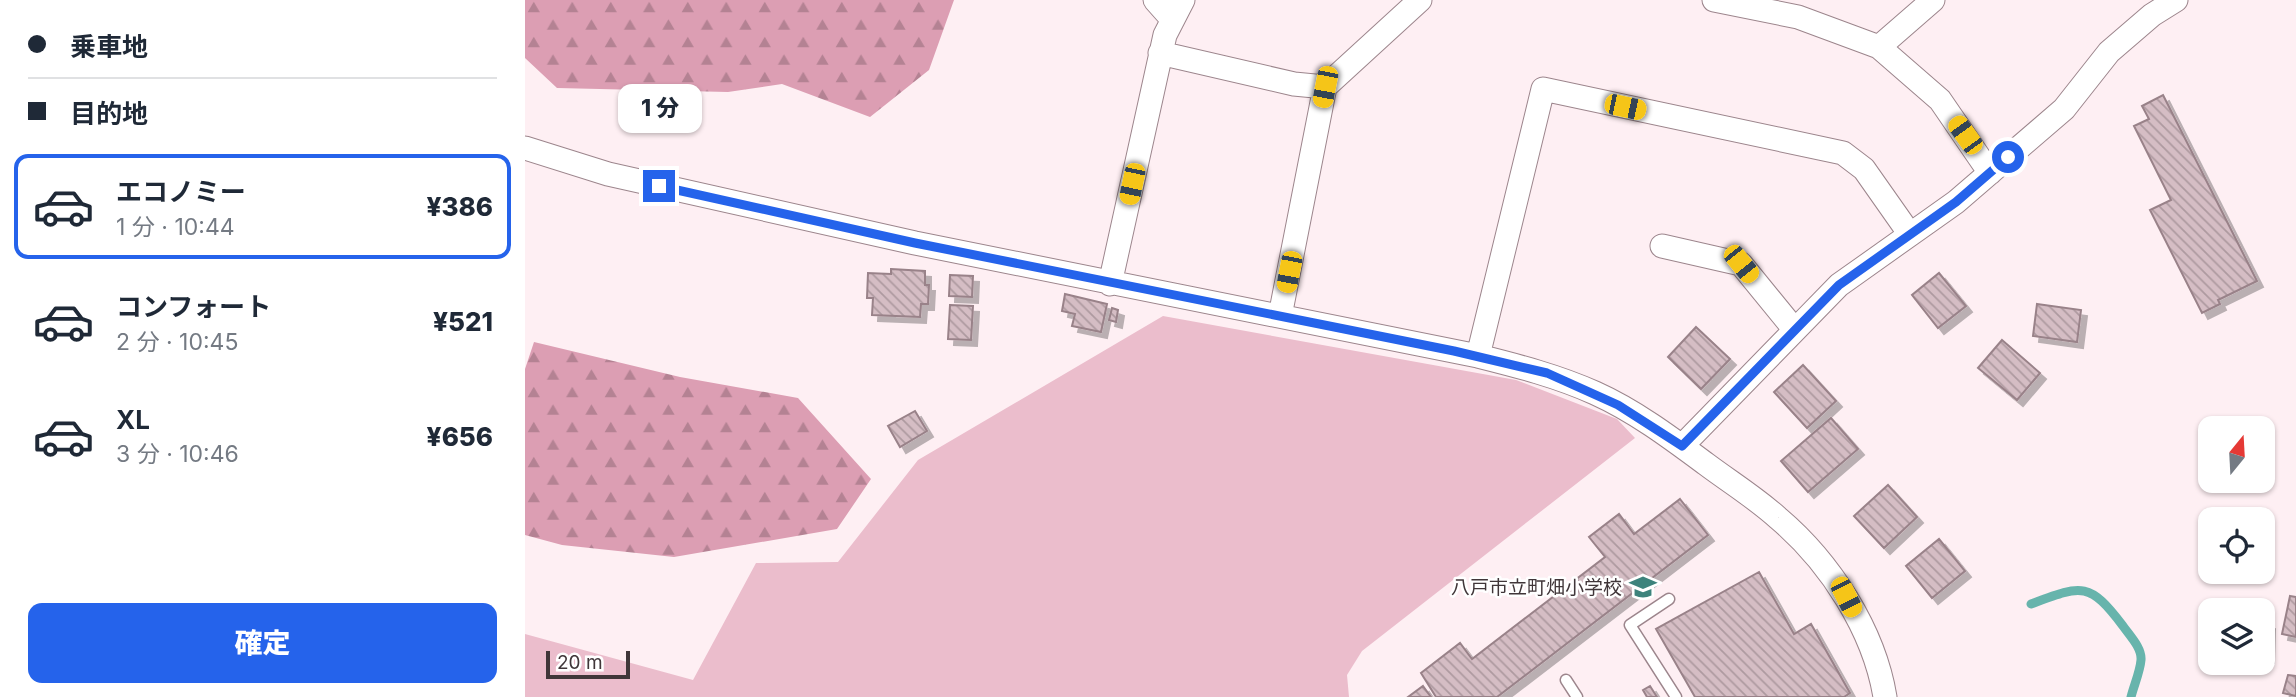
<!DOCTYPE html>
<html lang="ja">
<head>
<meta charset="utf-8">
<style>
	:root { --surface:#fff; --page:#f2f2f3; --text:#1f2937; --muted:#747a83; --line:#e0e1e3; --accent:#2563eb }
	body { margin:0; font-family:Inter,"Noto Sans JP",sans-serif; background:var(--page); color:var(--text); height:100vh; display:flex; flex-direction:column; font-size:26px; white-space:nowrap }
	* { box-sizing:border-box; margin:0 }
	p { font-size:23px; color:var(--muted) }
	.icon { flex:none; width:38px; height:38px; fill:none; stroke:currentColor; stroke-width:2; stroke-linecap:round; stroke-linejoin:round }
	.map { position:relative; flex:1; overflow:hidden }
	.side { display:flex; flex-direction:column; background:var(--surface); width:525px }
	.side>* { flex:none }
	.guide { display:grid; align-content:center; height:154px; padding:0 28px; background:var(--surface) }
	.needle { width:46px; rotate:18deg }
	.buttons { position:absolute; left:1673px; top:416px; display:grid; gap:14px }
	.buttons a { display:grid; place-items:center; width:77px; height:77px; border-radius:14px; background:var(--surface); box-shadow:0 2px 5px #0004; font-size:35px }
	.scale { position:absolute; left:21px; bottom:18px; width:84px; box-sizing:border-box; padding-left:7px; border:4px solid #403639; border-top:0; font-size:19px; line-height:24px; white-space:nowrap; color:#403639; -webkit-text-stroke:5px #fff; paint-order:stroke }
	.end { position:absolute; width:32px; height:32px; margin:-16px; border:9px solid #2563eb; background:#fff; box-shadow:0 0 0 4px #fff }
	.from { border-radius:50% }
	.bubble { position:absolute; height:49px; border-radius:14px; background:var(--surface); box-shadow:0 2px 5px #0004; font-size:23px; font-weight:800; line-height:49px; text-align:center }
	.car { position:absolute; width:21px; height:42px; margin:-21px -10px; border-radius:9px; box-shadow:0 0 5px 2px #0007; background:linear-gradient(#f5c518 24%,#345 0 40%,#f5c518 0 76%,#345 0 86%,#f5c518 0) }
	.guide b { display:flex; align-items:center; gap:24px; height:66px; font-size:26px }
	.guide b+b { border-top:2px solid var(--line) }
	.guide i { width:18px; height:18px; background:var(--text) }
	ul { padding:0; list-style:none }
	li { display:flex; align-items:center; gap:21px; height:105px; margin:0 14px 10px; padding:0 14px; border:4px solid transparent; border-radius:14px }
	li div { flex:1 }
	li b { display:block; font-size:26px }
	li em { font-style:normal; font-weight:800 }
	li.selected { border-color:var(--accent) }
	li>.icon { width:63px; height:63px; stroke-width:1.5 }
	.cta { display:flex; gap:14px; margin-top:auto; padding:14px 28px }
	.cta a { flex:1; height:80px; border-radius:14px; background:var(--accent); color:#fff; font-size:28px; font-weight:800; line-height:80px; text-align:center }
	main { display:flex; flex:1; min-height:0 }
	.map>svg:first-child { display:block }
	.grass { fill:#ebbdcc }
	.forest { fill:url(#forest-firs) }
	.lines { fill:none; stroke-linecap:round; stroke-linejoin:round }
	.stream { stroke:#67b4ac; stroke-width:9 }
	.building { fill:url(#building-back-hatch); stroke:#998289; stroke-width:2; filter:url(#shadow) }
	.service-casing { stroke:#9c858c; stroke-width:13 }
	.minor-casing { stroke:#9c858c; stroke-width:25 }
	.service { stroke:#fff; stroke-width:10 }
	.minor { stroke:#fff; stroke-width:23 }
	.route { stroke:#2563eb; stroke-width:9 }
	.labels { text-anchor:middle; stroke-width:5; stroke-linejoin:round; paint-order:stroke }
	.poi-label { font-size:19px; fill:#403639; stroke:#fff; text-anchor:end }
</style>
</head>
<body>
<main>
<section class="side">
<div class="guide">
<b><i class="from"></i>乗車地</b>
<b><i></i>目的地</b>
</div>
<ul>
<li class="selected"><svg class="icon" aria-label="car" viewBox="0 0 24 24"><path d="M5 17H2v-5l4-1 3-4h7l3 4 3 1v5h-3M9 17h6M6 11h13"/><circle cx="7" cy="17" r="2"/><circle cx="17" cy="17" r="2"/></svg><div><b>エコノミー</b><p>1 分 · 10:44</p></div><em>¥386</em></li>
<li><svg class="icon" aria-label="car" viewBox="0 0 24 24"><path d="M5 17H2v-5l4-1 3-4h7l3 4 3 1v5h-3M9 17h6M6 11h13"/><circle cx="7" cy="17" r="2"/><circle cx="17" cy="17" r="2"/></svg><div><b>コンフォート</b><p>2 分 · 10:45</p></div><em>¥521</em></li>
<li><svg class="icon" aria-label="car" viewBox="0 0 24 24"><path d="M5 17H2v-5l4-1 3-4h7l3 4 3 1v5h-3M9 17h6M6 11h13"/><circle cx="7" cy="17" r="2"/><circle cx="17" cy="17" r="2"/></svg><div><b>XL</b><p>3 分 · 10:46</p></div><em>¥656</em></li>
</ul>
<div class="cta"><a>確定</a></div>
</section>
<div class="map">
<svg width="1771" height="697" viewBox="0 0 1771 697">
	<defs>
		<pattern id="forest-firs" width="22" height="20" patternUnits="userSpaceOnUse" patternTransform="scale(1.75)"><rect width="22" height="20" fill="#dc9eb3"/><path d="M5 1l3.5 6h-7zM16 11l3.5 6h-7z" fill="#b48293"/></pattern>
		<pattern id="building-back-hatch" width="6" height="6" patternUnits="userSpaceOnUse" patternTransform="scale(1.75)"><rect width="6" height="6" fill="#d5bdc4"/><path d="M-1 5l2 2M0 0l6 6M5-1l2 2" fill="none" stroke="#ae9aa0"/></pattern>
		<filter id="shadow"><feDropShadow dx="6" dy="6" stdDeviation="0" flood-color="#0004"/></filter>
	</defs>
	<rect width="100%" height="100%" fill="#feeff3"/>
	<!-- grass -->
	<path class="grass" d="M638,316L991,380L1092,419L1110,438L837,651L822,675L824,697H0V634L168,680L231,563L313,562L393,460Z"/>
	<!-- forest -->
	<path class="forest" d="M0,0H429L404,70L345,117L257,84L203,92L32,88L0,58Z
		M9,342L155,377L273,398L346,479L312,529L149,557L37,545L0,535V369Z"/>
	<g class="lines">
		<!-- stream -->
		<path class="stream" d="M1506,604C1557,585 1564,581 1598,626C1605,636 1617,648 1616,660C1615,672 1609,685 1606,697"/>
	</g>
	<!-- building -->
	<path class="building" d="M1638,95L1732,281L1693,300L1695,304L1677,313L1625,210L1646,200L1609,126L1624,119L1617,106Z
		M366,269L400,271V285H404L403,304H396L395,317L347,315L348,298H342L343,273L366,274Z
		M1414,273L1441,306L1413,328L1387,295Z
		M425,275L448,276L447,297L424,296Z
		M540,294L582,304L576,332L547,326L550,314L537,311Z
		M1512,304L1556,310L1552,342L1508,336Z
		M425,305L448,306L446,340L423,339Z
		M587,308L593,310L591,322L584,320Z
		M1171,327L1205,359L1176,389L1143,357Z
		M1477,340L1515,373L1492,400L1453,368Z
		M1278,365L1311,401L1282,428L1249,392Z
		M390,411L402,431L375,447L363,426Z
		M1306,418L1333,449L1283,492L1256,461Z
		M1363,485L1392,517L1359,548L1329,516Z
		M1155,499L1183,535L972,697H911L896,673L935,643L947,659L1080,557L1064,537L1094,514L1109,534Z
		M1414,539L1440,571L1407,598L1381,566Z
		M1234,572L1269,634L1286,624L1325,693L1319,697H1170L1131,629Z
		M1765,596L1771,597V637L1757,634Z
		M1684,613H1685V656L1683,655Z
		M1738,622L1744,623L1743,657H1738Z
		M1763,675L1771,676V696L1758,693Z
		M898,686L906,697H883Z
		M1125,686L1132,697H1122L1118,690Z"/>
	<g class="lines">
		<defs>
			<path id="service" d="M1144,599L1105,625L1151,697
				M1041,680L1052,697"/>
			<path id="minor" d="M630,0L646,18
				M1189,0L1273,17L1354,47L1415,100L1465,173
				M1354,47L1408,0
				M635,53L769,84L800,87L895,0
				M0,148L83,174L390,243L953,356C993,366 1032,376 1070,393C1110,411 1146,438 1181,464C1205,482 1231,498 1253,518C1305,562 1349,630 1360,697
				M1137,246L1216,264L1269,329
				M585,284L640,35L658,0
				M755,316L800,87
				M953,356L1018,89L1318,153L1339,169L1384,233
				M1157,446L1314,285L1431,202L1539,109L1584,52L1627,15L1651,0"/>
		</defs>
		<!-- service casing -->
		<use href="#service" class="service-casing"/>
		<!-- minor casing -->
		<use href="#minor" class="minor-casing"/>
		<!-- service -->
		<use href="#service" class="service"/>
		<!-- minor -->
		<use href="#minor" class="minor"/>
	</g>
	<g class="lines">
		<!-- route -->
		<path class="route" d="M134,186L390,243L929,351L1022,373L1093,405L1157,446L1314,285L1431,202L1483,157"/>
	</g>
	<!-- icons -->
	<defs>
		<symbol id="school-bare" viewBox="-9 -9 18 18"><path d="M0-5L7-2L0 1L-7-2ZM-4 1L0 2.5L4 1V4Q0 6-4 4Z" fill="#3d837c" stroke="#fff" stroke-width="2.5" paint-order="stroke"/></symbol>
	</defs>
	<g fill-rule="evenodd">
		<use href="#school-bare" x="1099" y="568" width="38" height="38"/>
	</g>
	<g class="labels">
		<!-- poi labels -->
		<g class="poi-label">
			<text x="1097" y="594">八戸市立町畑小学校</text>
		</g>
	</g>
</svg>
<div class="buttons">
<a><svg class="needle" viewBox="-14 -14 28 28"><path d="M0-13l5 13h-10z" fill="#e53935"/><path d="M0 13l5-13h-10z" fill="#747a83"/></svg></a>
<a><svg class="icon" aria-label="locate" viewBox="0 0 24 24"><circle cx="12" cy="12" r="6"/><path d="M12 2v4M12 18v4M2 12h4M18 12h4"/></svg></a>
<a><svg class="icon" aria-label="layers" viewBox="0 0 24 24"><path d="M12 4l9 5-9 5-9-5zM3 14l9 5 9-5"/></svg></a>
</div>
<div class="scale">20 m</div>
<i class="end from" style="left:1483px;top:157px"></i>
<i class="end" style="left:134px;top:186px"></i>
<div class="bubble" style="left:93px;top:84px;width:84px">1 分</div>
<i class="car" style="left:800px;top:87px;rotate:191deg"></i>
<i class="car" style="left:1100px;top:107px;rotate:102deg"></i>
<i class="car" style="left:1440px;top:135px;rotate:324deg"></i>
<i class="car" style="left:607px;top:184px;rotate:192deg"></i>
<i class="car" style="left:1216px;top:264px;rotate:141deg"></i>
<i class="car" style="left:764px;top:272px;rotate:191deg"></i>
<i class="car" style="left:1321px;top:597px;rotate:153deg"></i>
</div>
</main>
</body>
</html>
